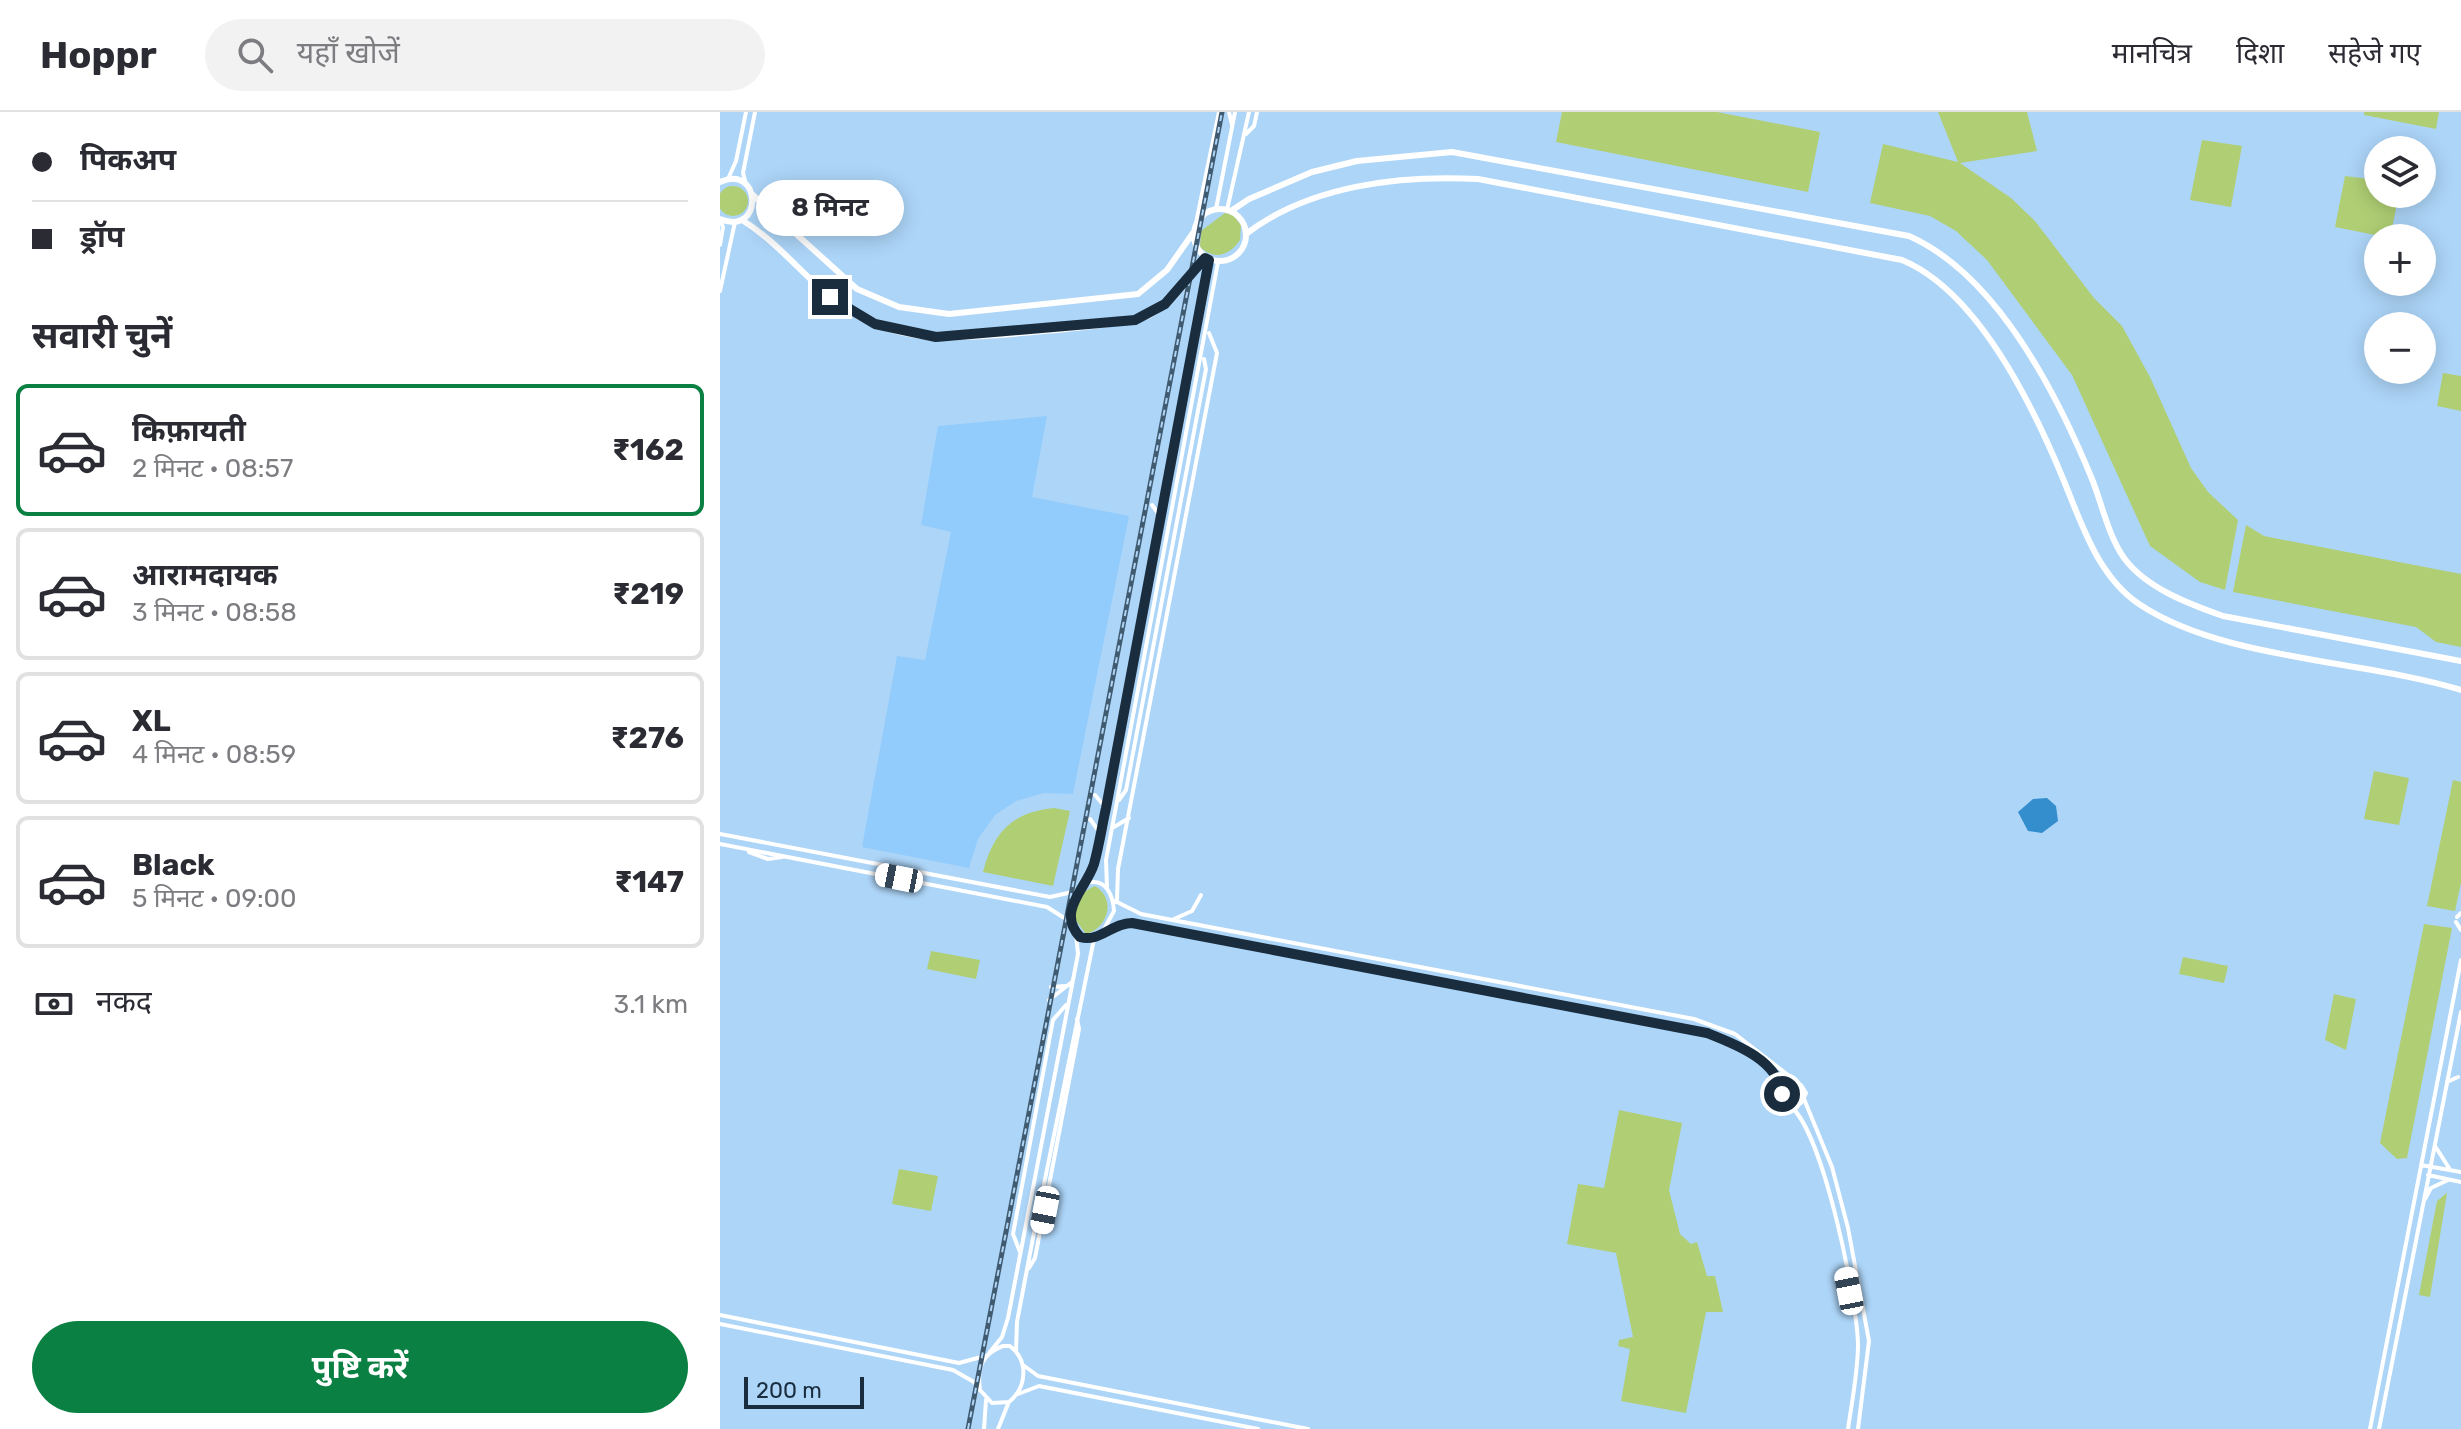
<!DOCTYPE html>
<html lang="hi">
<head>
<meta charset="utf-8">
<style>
	:root { --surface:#fff; --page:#f2f2f3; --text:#2b2b33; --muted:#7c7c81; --line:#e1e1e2; --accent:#0b8043 }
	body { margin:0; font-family:Rubik,"Noto Sans Devanagari",sans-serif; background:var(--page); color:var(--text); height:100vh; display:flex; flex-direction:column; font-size:30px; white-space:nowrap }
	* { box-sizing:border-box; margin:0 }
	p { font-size:26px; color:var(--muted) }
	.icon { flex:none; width:44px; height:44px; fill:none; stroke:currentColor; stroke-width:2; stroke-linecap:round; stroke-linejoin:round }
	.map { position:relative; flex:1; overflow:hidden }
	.details { display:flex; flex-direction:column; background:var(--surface); width:720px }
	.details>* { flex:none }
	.guide { display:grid; align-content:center; height:176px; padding:0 32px; background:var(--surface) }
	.tools { position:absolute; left:1644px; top:24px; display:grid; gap:16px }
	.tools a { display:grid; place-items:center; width:72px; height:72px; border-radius:50%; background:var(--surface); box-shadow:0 4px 20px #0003; font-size:40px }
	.scale { position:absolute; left:24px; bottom:20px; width:120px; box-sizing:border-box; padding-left:8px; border:4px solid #192d3e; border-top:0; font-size:22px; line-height:28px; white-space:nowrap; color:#192d3e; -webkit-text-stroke:6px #add5f8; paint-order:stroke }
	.end { position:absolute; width:36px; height:36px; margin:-18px; border:10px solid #192d3e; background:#fff; box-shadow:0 0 0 4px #fff }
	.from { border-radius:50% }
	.bubble { position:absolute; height:56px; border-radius:28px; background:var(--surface); box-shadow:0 4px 20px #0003; font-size:26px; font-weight:700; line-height:56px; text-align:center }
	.car { position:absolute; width:24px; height:48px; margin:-24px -12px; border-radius:10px; box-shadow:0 0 6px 2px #0007; background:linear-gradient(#fff 24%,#345 0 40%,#fff 0 76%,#345 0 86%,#fff 0) }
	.guide b { display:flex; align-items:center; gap:28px; height:76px; font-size:30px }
	.guide b+b { border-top:2px solid var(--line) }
	.guide i { width:20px; height:20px; background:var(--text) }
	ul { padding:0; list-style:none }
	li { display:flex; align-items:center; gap:24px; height:132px; margin:0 16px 12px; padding:0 16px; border:4px solid var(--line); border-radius:12px }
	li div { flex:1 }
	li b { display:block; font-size:30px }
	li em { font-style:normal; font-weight:700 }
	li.active { border-color:var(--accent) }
	li>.icon { width:72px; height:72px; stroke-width:1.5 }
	h2 { padding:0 32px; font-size:36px; line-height:96px }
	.pay { display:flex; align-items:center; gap:20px; height:88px; padding:0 32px; font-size:30px }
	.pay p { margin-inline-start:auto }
	.cta { display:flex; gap:16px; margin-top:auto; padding:16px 32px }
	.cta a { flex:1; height:92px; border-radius:48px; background:var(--accent); color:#fff; font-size:32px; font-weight:700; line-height:92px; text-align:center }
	header { display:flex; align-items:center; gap:48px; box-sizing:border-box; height:112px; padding:0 40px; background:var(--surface); border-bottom:2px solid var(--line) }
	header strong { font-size:38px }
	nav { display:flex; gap:44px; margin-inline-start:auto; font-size:28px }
	.search { width:560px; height:72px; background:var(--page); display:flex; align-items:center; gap:20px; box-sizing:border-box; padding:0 28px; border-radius:44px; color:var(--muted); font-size:30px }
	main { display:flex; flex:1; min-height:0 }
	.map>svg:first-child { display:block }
	.built { fill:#92ccfc }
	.green { fill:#b0cf74 }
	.water { fill:#348dcd }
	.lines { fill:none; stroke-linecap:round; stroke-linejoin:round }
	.minor { stroke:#fff; stroke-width:4 }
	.major { stroke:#fff; stroke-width:6 }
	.rail-casing { stroke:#405a6f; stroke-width:5 }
	.rail { stroke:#add5f8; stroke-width:2; stroke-dasharray:6; stroke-linecap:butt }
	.route { stroke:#192d3e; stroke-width:10 }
</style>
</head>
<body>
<header>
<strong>Hoppr</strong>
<div class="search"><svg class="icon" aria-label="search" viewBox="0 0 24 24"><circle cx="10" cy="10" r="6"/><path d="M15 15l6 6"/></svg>यहाँ खोजें</div>
<nav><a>मानचित्र</a><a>दिशा</a><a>सहेजे गए</a></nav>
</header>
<main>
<section class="details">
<div class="guide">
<b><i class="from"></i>पिकअप</b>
<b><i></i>ड्रॉप</b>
</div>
<h2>सवारी चुनें</h2>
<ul>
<li class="active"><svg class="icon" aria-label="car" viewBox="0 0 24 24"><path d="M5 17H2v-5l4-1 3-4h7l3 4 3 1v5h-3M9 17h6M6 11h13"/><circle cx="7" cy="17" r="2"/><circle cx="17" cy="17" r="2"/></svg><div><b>किफ़ायती</b><p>2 मिनट · 08:57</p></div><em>₹162</em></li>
<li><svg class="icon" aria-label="car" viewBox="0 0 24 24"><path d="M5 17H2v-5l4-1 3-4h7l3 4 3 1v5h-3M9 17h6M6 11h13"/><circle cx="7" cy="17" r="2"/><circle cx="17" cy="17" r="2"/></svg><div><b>आरामदायक</b><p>3 मिनट · 08:58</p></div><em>₹219</em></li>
<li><svg class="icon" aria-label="car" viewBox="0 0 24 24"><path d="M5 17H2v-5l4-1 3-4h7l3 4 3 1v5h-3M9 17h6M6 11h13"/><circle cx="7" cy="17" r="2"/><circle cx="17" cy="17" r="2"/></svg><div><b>XL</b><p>4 मिनट · 08:59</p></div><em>₹276</em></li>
<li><svg class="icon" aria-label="car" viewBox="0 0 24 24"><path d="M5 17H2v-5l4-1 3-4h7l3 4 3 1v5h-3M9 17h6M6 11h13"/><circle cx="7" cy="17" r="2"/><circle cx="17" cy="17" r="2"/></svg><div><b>Black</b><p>5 मिनट · 09:00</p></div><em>₹147</em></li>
</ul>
<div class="pay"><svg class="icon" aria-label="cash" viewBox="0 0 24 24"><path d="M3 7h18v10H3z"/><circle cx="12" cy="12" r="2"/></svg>नकद<p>3.1 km</p></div>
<div class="cta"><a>पुष्टि करें</a></div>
</section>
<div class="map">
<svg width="1741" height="1317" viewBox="0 0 1741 1317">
	<rect width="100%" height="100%" fill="#add5f8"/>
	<!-- built -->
	<path class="built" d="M327,304L312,385L409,404L353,682L324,681L296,689L275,703L258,727L249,756L142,735L177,544L205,548L231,420L201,413L218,314Z"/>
	<!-- green -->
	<path class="green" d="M842,0H997L1100,20L1088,80L836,30Z
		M1218,0H1307L1317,39L1240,51L1291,86L1315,109L1374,186L1402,214L1430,265L1471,356L1488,380L1518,408L1505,478L1480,470L1430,434L1352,263L1267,148L1236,119L1210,104L1150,91L1163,32L1238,50Z
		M1644,0H1719L1716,17L1644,3Z
		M1482,28L1522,34L1511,95L1470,88Z
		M1625,64L1658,68V82H1679L1670,126L1615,115Z
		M-2 89a15 15 0 1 1 30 0a15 15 0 1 1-30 0Z
		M505,101L513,103L521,113L520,128C510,143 495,149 480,135L481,119Z
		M1723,261L1741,264V299L1717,294Z
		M1526,413L1544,424L1741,462V535L1716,530L1696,515L1513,480Z
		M1654,659L1689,666L1679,713L1644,707Z
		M1733,668L1741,670V771L1735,799L1707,794Z
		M334,696L350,699L333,774L263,760C273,721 292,700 334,696Z
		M375,774C396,786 389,816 366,822L354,806C356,790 359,781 375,774Z
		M1704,812L1732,816L1687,1046L1677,1047L1660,1031Z
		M211,839L260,848L256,867L207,857Z
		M1463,845L1508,854L1504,871L1459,862Z
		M1614,882L1636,887L1626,938L1605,928Z
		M899,998L962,1011L949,1078L960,1122L971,1132L977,1130L987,1164H995L1003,1200H986L966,1301L901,1289L910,1237L898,1234L899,1228L913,1225L896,1141L847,1132L858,1072L884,1076Z
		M179,1057L218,1064L211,1099L172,1092Z
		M1727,1081L1710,1185L1699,1183L1717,1089Z"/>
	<!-- water -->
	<path class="water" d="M1327,686L1336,694L1338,709L1322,721L1308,719L1298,700L1313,687Z"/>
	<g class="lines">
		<!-- minor -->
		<path class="minor" d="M509,0L512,13
			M526,22L534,14L537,0
			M8,67L16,49L26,0
			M26,72L23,61L35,0
			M496,97L515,0
			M507,98L529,0
			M476,111L499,0
			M0,133L3,115L0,108
			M0,179L15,110
			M432,393L440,404
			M375,683L386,696
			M399,688L406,678L476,309L486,257L484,247
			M370,707L380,721
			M394,715L409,706
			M0,722L330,785L357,779
			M0,732L327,795L349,809
			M29,740L48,747L62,745
			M367,771C386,766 393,783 394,799L382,821L366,827C340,817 351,785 367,771L386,696L489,148
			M387,775L386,748L498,150
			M397,788L398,757L497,241L489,221
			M395,789L421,802L974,907L1015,922L1077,970
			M1737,805L1741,801
			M454,807L472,799L481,783
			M1736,810L1741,818
			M385,819L401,811H412L987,921C1011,930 1045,943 1059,967C1063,975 1061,984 1067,992L1081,991L1086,981L1081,973L1073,970L1064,976L1062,982
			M331,875L345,874
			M329,888L352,870
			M1727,970L1738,965
			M1084,987L1112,1055L1128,1116L1149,1229L1138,1317
			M1069,993C1103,1017 1137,1188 1138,1232C1138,1260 1132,1289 1128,1317
			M1715,1034L1729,1056
			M1701,1053L1741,1060
			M1708,1063L1741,1070
			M1705,1087L1711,1076L1728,1068
			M300,1140L293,1122L333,908L346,893
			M309,1156L315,1146L359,917L357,907
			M0,1203L239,1251L265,1244
			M0,1212L233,1258L254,1270L260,1278
			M283,1234H290C309,1249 307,1275 289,1290L272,1291L260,1278C257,1257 261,1242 283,1234Z
			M296,1239L297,1210L312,1131L374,827
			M270,1240L282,1225L288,1206L358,842L356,822
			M303,1253L318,1264L588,1317
			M298,1282L319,1274L538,1317
			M264,1317L266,1288
			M278,1317L288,1292
			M1650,1317L1741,848
			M1659,1317L1741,900"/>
		<!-- major -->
		<path class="major" d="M0,70C42,51 44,125 0,107
			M33,83L137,177L179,195L229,202L418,182L447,158L473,121
			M474 123a26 26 0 1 1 52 0a26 26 0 1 1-52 0Z
			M511,99L529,87L592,60L637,49L732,40L1189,124C1277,163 1337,282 1372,367C1382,392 1388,423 1404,446C1426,476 1469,492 1503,504L1741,549
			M22,108C66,135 94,180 140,205C163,217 191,224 217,225C248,227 408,214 430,203C453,190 470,167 485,146
			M526,122C590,73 680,63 758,67L1182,148C1259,180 1314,296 1344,369C1362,413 1378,464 1419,492C1502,548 1644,548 1741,578"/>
		<defs>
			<path id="rail" d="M248,1317L502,0"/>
		</defs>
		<!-- rail casing -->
		<use href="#rail" class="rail-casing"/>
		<!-- rail -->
		<use href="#rail" class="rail"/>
	</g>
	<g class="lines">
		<!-- route -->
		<path class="route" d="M110,185L155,212L216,225L415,208L445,192L485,146L489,148L386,696C382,714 379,734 374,752C366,777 336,799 360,825C379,831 392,811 412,811L987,921C1015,932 1058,948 1062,982"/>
	</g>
</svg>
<div class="tools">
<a><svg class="icon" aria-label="layers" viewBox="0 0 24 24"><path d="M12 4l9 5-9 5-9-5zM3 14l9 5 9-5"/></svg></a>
<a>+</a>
<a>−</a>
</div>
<div class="scale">200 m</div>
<i class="end from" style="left:1062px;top:982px"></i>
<i class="end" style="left:110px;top:185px"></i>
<div class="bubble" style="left:36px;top:68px;width:148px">8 मिनट</div>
<i class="car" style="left:179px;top:766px;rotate:281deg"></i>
<i class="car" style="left:325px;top:1098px;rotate:191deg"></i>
<i class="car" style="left:1129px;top:1179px;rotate:349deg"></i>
</div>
</main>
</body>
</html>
